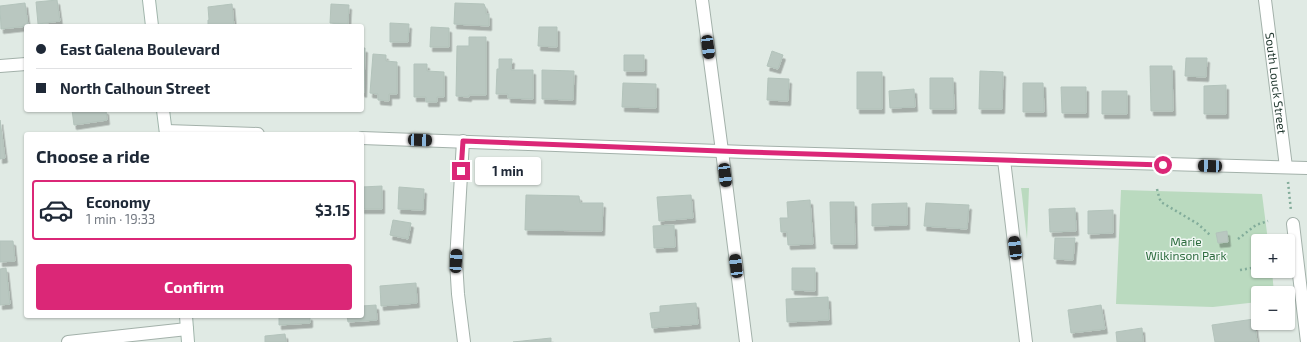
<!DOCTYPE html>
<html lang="en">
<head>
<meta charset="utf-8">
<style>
	:root { --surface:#fff; --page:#f6f6f7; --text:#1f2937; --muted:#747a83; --line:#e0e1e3; --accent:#db2777 }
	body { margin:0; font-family:"Exo 2",sans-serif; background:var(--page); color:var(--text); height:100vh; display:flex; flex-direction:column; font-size:15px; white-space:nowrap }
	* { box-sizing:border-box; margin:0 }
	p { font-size:13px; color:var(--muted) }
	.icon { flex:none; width:22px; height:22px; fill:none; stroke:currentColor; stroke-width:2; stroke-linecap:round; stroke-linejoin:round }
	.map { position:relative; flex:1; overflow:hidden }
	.side { position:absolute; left:24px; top:132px; width:340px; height:186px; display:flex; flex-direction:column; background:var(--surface); border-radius:4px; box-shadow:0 1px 3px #0004 }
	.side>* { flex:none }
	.guide { position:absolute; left:24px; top:24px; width:340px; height:88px; border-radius:4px; box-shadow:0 1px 3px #0004; display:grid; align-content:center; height:88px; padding:0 12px; background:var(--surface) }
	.fabs { position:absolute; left:1251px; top:234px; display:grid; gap:8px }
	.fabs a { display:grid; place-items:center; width:44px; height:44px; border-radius:4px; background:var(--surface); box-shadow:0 1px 3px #0004; font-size:20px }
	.end { position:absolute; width:18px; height:18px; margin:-9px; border:5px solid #db2777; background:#fff; box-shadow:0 0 0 2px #fff }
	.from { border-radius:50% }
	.bubble { position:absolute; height:28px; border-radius:4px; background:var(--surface); box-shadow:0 1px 3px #0004; font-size:13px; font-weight:700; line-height:28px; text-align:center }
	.car { position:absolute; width:12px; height:24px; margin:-12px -6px; border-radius:5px; box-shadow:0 0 3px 1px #0007; background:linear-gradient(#222 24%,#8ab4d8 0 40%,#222 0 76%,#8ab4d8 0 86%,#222 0) }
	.guide b { display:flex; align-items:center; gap:14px; height:38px; font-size:15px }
	.guide b+b { border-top:1px solid var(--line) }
	.guide i { width:10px; height:10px; background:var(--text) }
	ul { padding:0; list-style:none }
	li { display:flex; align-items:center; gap:12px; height:60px; margin:0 8px 6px; padding:0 4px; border:2px solid transparent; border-radius:4px }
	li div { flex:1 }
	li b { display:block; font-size:15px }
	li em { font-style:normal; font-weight:700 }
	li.current { border-color:var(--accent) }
	li>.icon { width:36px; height:36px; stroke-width:1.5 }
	h2 { padding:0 12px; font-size:18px; line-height:48px }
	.action { display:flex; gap:8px; margin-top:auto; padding:8px 12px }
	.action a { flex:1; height:46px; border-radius:4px; background:var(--accent); color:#fff; font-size:16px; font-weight:700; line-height:46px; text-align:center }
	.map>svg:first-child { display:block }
	.green { fill:#badabf }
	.building { fill:#b9c7c0; stroke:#b3c3bb; filter:url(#shadow) }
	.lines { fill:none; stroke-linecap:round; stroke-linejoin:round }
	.street-casing { stroke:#a3b1aa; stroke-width:14 }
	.secondary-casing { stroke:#a0b5ab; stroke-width:14 }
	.path { stroke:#82ac9a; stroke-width:2.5; stroke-dasharray:2 3; stroke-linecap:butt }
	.street { stroke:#fff; stroke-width:12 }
	.secondary { stroke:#fff; stroke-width:12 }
	.route { stroke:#db2777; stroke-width:5 }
	.labels { text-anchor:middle; stroke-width:3; stroke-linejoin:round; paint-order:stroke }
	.street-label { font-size:12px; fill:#223930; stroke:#f0f7f3 }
	.park-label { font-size:12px; fill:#2f6d40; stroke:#f0f7f3 }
</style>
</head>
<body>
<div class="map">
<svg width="1307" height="342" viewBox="0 0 1307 342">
	<defs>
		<filter id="shadow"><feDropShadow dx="2.5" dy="4.5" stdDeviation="0" flood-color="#0004"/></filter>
	</defs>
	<rect width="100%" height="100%" fill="#e0eae4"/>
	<!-- green -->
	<path class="green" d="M1021,188H1029L1027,239L1022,195Z
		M1121,190L1262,194L1268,241H1258V271H1272L1274,293H1258V302L1213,307L1116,304Z"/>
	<!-- building -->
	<path class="building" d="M57,0L60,21L38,24L36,2Z
		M25,3L28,26L1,29L0,6Z
		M455,3L484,4L486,9V14H489V26L454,24Z
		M232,4L234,26H208V20H209L208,7Z
		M331,4L349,5L348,24L330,23Z
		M390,23L409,24L408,42H390Z
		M431,27L449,28V47H430Z
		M539,27H557V47L538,46Z
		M469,37H486V95H469V97L456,96L457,46H469Z
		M362,48H365L364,93L362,92Z
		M772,51L783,55L778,69L767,66Z
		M373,54L386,55V61L397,62V94H389V101L378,100V94L370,93Z
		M624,55H644V71H624Z
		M1186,58H1207L1206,77L1185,76Z
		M499,59H512L511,70H533V99L508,98V94H496L497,69H499Z
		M414,64H427V71L444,72V97H437V102H426V97H414Z
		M1150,66H1172L1173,111H1151Z
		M542,70L574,71L573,100L542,99Z
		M980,71L1003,72L1002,109H979Z
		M857,72H882V109H857Z
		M768,78L789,79L788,101L767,100Z
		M930,78H953L954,109H930Z
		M623,83L656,84V108L622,107Z
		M1023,83H1043L1044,112H1023Z
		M1226,85V114H1204V86Z
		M1061,87H1086V113H1062Z
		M914,89L915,107L890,108L889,91Z
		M1102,91H1127V114H1102Z
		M72,110H106L107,120L74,125Z
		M0,120L5,158L0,159Z
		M382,186V209H362V187Z
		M399,187L424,189L423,210L398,209Z
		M526,195L579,196L580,203H603L602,231L525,230Z
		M691,195L693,218L659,221L657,197Z
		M810,200L813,244L788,245L787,232H781L780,218H788L787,202Z
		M830,202H854L855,244H831Z
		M907,203V225L872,226V204Z
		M926,203L969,205L967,229L924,226Z
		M1075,208L1076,231L1050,232L1049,209Z
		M1113,210V233L1088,234V211Z
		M393,220L411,223L408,239L390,235Z
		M674,225L675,247L654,248L653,226Z
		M1227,231L1228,242L1218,243L1216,233Z
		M1055,238H1075L1073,260L1054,259Z
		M0,241H13L15,261L0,262Z
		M6,268L10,304L0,305V269Z
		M792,268H815V291L792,290Z
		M416,283L417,303L381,306L380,286Z
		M828,297L829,320L787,322L786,299Z
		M696,303L698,324L652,328L650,313L660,312V306Z
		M376,305L377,320L348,322L347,316H362V306Z
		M1101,305L1105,329L1071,333L1068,310Z
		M279,316H310V323L279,325Z
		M1254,319L1257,342H1215L1212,325Z
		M1142,328L1143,342H1117L1116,332Z
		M285,334L286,342H265V336Z
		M551,338V342H513Z"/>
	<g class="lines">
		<defs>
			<g id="street">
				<path d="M702,0L722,151L746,342"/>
				<path id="s1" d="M1265,0L1286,167"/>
				<path d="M0,66L26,64"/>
				<path d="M166,131L258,134"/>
				<path d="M362,138L746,152L1307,168"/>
				<path d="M463,141L456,261L458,294L464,342"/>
				<path d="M1004,160L1026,342"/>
				<path d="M1293,224L1307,342"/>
				<path d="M68,342L187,329"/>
			</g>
			<path id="secondary" d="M149,0L152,26
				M163,110L166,134
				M186,316L188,342"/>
		</defs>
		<!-- street casing -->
		<use href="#street" class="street-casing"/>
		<!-- secondary casing -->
		<use href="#secondary" class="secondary-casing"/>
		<!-- path -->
		<path class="path" d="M1288,182L1291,211
			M1157,189L1159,197L1161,202L1198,224L1210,235
			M1238,239L1256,225L1268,221
			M1240,270L1258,267"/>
		<!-- street -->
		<use href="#street" class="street"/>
		<!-- secondary -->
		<use href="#secondary" class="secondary"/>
	</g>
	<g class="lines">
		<!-- route -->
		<path class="route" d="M461,171L463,141L746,152L1163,165"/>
	</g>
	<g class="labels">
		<!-- street labels -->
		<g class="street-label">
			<text dy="4" stroke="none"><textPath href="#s1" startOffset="84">South Louck Street</textPath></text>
		</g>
		<!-- park labels -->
		<g class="park-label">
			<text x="1186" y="246">Marie<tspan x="1186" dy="14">Wilkinson Park</tspan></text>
		</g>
	</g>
</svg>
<div class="fabs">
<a>+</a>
<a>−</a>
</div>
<i class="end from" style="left:1163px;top:165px"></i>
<i class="end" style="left:461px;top:171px"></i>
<div class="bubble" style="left:475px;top:157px;width:66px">1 min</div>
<i class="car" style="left:708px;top:47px;rotate:173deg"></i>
<i class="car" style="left:420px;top:140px;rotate:92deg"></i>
<i class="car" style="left:1210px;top:166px;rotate:272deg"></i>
<i class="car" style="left:725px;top:175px;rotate:173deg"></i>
<i class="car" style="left:1015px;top:248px;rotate:353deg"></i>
<i class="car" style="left:456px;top:261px;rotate:3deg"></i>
<i class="car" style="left:736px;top:266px;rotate:353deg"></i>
<div class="guide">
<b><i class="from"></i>East Galena Boulevard</b>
<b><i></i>North Calhoun Street</b>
</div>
<section class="side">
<h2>Choose a ride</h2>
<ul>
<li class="current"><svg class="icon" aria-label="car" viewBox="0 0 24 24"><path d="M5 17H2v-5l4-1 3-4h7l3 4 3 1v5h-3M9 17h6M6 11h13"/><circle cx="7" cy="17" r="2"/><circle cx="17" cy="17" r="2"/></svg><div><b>Economy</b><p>1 min · 19:33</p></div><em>$3.15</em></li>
</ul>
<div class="action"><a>Confirm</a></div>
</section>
</div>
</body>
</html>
